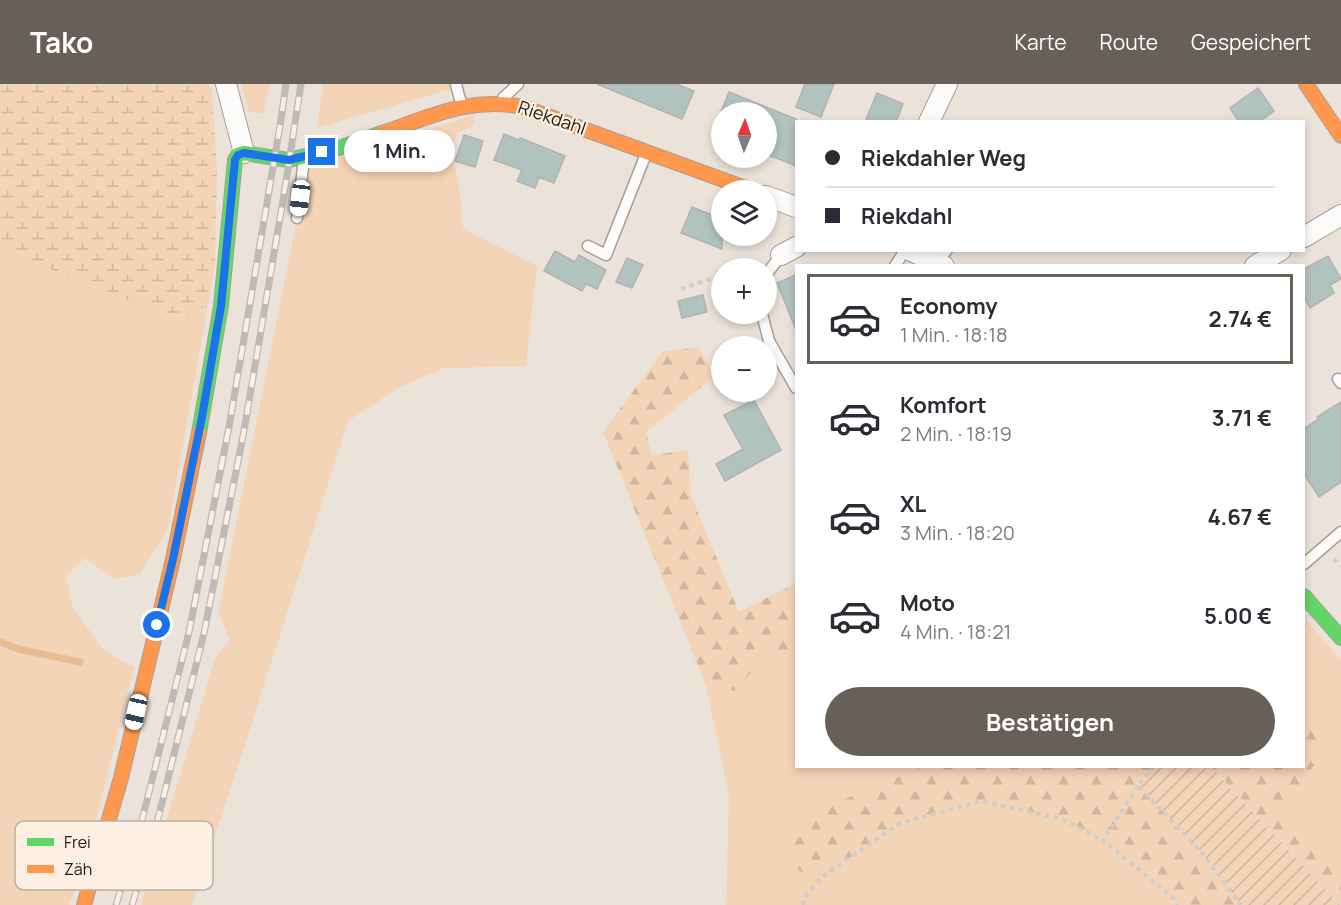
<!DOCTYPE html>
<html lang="de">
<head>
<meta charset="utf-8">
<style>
	:root { --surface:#fff; --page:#f2f2f3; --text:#2b2b33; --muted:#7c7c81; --line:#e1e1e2; --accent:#676059 }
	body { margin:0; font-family:Manrope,sans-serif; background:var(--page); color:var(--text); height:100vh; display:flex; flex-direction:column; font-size:22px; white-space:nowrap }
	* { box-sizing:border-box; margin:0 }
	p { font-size:20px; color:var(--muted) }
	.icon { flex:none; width:33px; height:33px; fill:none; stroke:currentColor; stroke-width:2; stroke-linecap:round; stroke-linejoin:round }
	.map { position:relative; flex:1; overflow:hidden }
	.panel { position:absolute; left:795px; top:180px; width:510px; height:504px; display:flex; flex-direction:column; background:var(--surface); border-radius:0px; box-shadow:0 3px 9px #0003 }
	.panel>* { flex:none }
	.banner { position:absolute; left:795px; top:36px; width:510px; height:132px; border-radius:0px; box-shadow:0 3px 9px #0003; display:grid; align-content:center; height:132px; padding:0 30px; background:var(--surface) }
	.needle { width:39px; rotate:2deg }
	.controls { position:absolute; left:711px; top:18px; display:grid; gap:12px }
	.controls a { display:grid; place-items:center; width:66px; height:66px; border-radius:50%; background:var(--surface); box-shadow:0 3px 9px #0003; font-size:30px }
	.end { position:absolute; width:27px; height:27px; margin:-14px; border:8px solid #1a73e8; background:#fff; box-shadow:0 0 0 3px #fff }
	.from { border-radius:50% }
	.bubble { position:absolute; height:42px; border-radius:21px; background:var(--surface); box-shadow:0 3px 9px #0003; font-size:20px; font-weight:700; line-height:42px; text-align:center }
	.car { position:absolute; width:18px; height:36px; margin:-18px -9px; border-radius:8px; box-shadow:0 0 4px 2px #0007; background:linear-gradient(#fff 24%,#345 0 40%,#fff 0 76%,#345 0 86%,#fff 0) }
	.banner b { display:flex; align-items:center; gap:21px; height:57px; font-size:22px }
	.banner b+b { border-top:2px solid var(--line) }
	.banner i { width:15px; height:15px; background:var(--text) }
	ul { padding:10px 0 0; list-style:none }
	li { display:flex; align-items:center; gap:18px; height:90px; margin:0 12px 9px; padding:0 18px; border:3px solid transparent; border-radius:0px }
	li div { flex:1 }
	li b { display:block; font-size:22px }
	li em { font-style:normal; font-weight:700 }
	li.active { border-color:var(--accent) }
	li>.icon { width:54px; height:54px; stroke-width:1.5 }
	.action { display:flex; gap:12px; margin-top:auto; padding:12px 30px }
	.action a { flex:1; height:69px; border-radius:36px; background:var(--accent); color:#fff; font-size:24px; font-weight:700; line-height:69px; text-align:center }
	header { display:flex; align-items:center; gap:36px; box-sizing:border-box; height:84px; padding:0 30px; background:var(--accent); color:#fff }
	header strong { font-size:28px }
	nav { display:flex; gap:33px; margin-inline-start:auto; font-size:21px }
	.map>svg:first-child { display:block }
	.green { fill:#f4d4b6 }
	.forest { fill:url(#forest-firs) }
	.wetland { fill:url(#wetland-marsh) }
	.garden { fill:url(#garden-furrows) }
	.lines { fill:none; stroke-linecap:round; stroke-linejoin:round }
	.stream { stroke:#eabb8e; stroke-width:7 }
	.building { fill:#b1c3bf; stroke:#b2b3b0; stroke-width:1.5 }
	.lane-casing { stroke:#a7a09a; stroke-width:13 }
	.street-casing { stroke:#a7a09a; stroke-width:22 }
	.fast-casing { stroke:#a7a09a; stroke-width:16 }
	.slow-casing { stroke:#a7a09a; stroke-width:16 }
	.path { stroke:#cfcdcb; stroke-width:4; stroke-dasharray:4.5 4.5; stroke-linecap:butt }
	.lane { stroke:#fcfbf9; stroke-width:10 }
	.street { stroke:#fcfbf9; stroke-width:20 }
	.fast { stroke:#63d668; stroke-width:14 }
	.slow { stroke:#ff974d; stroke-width:14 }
	.rail-casing { stroke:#bdbab8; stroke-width:7 }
	.rail { stroke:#fdefe2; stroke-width:4.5; stroke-dasharray:14; stroke-linecap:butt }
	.route { stroke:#1a73e8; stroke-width:8 }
	.labels { text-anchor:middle; stroke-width:4.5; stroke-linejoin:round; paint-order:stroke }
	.street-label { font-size:18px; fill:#201a14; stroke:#fdefe2 }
	.key { fill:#fdefe2; stroke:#bbafa4; stroke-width:1.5 }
	.key-label { font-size:16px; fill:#201a14 }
</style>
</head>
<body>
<header>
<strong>Tako</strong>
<nav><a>Karte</a><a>Route</a><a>Gespeichert</a></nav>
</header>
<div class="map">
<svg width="1341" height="821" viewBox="0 0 1341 821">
	<defs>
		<pattern id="forest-firs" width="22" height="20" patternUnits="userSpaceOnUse" patternTransform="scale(1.5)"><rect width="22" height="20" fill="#f4d4b6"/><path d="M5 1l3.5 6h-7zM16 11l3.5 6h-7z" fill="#d1b59c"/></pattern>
		<pattern id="wetland-marsh" width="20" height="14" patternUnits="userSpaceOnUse" patternTransform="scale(1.5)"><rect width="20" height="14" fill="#f4d4b6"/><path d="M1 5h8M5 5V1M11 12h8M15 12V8" fill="none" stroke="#d1b59c"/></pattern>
		<pattern id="garden-furrows" width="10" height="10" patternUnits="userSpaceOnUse" patternTransform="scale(1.5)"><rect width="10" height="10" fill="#f4d4b6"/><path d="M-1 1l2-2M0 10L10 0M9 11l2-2" fill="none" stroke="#d1b59c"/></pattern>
	</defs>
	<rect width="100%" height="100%" fill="#ebe2da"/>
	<!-- green -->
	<path class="green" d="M0,0L215,181L168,445L140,490L114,495L85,474L66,492L72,521L103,566L134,583L87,774L69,821H0Z
		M241,0H270L263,30L249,28Z
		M323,0H468L317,44Z
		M474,31V41L457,49L451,69L459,101L463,145L537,182L526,282L444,284L400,303L348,337L247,655L192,821H141L215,574L230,556L218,529L296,140L304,138L309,83Z
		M1304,534L1341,576V785L1287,726L1328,658L1304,629Z
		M794,565L796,566V682L921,683L822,793L900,739L981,717L1062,735L1103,756L1173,814L1178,821H726L729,713L706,601L736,607L764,573Z"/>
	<!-- forest -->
	<path class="forest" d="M699,263L715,292L646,348L652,371L688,366L691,412L739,528L796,499V566L764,573L736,607L706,601L603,348L662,268Z
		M1304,629L1328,658L1287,726L1341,785V821L1211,683L1304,682Z
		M921,683H1157L1138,701L1203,770L1241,821H1178L1173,814L1103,756L1062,735L981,717L900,739L822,793L799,787L787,767L828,722L920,684Z"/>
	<!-- wetland -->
	<path class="wetland" d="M0,0H209L212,8L217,85L215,181L203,224L182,237L0,165Z"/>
	<!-- garden -->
	<path class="garden" d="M1157,683H1211L1340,821H1241L1203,770L1138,702Z"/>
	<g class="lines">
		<!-- stream -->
		<path class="stream" d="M0,558L18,565L80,578"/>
	</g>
	<!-- building -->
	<path class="building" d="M597,0H676L694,7L682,35Z
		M805,0H834L821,33L796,23Z
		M1258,4L1274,27L1259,38H1239L1230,24Z
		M729,8L796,35V82L766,70V28H721Z
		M877,9L903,20L896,38H865Z
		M504,50L519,56L520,54L565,72L554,99L539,93L535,104L517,97L522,86L494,76Z
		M464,51L483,57L475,83L455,77Z
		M692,123L722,135V165L681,149Z
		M555,167L575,178L579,171L606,186L597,205L586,200L582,207L544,187Z
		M1328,172L1341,195L1330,201L1334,209L1310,224L1304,213V185Z
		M627,174L643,181L632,204L616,198Z
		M796,191V246L777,199Z
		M703,211L707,228L682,234L678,217Z
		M754,316L781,366L725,397L716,380L743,365L724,331Z
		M1341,318V398L1319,413L1304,390V345L1318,335L1317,333Z"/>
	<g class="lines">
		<defs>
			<path id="lane" d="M456,0L459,12L463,22
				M503,14L518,0
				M297,134L304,75
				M588,162L606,171L646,70
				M936,178L947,166
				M895,182L905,166
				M766,191L781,171
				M762,230L769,257L796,304
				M1338,295L1341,299
				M1304,480L1341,448"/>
			<path id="street" d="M226,0L244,69
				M929,38L947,0
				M766,112L796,123
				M1304,153L1341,131
				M909,166L944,182
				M781,171L796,163
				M1255,182L1281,166"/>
			<path id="fast" d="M199,349L221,222L235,76L238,71L244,69L289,76L339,64L382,49
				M1304,512L1341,554"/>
			<path id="slow" d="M1306,0L1341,52
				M382,49C430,33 471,12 523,23L751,106
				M84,821L121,694L173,475L199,349"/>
		</defs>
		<!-- lane casing -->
		<use href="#lane" class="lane-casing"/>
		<!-- street casing -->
		<use href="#street" class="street-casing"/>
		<!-- fast casing -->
		<use href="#fast" class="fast-casing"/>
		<!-- slow casing -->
		<use href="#slow" class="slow-casing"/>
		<!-- path -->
		<path class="path" d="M742,184L755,180
			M681,205L722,191
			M1334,475L1341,482
			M1154,682L1138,702L1203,770L1241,821
			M1138,702L1103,756L1173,814L1178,821
			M803,821L804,814L822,793L900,739L981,717L1062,735L1103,756"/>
		<!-- lane -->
		<use href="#lane" class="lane"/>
		<!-- street -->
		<use href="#street" class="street"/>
		<!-- fast -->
		<use href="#fast" class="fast"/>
		<!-- slow -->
		<use href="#slow" class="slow"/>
		<defs>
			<path id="rail" d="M116,821L140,744L189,548L229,343L280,42L286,0
				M132,821L154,751L204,549L244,347L285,104L301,0"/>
		</defs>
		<!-- rail casing -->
		<use href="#rail" class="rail-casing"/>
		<!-- rail -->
		<use href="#rail" class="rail"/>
	</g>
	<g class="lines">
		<!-- route -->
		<path class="route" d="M157,541L173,475L202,333L221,222L235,76L238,71L244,69L289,76L322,68"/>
	</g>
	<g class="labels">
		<!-- street labels -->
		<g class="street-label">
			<text transform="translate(552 34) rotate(19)" y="6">Riekdahl</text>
		</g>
	</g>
	<!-- legend -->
	<rect x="15" y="737" width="198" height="69" rx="9" class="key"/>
	<rect x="27" y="754" width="27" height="8" fill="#63d668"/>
	<rect x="27" y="781" width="27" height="8" fill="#ff974d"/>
	<g class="key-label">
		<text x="64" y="764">Frei</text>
		<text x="64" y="791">Zäh</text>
	</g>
</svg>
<div class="controls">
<a><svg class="needle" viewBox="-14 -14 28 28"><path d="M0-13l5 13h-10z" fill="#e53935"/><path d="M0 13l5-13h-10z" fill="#7c7c81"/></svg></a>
<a><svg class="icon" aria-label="layers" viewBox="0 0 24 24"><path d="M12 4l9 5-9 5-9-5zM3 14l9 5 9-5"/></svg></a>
<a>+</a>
<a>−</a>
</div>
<i class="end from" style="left:157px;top:541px"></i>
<i class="end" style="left:322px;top:68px"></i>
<div class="bubble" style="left:344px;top:46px;width:111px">1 Min.</div>
<i class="car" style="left:300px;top:114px;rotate:187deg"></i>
<i class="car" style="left:136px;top:628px;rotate:193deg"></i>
<div class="banner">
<b><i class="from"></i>Riekdahler Weg</b>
<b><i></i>Riekdahl</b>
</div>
<section class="panel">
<ul>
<li class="active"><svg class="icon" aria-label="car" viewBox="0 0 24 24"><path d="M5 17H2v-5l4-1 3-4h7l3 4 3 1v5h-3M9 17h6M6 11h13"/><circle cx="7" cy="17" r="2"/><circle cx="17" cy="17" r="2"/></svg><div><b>Economy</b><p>1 Min. · 18:18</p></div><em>2.74 €</em></li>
<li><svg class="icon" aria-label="car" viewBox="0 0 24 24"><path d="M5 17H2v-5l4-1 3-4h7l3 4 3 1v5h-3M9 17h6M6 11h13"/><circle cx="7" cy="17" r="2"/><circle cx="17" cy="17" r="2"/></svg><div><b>Komfort</b><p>2 Min. · 18:19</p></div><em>3.71 €</em></li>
<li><svg class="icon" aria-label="car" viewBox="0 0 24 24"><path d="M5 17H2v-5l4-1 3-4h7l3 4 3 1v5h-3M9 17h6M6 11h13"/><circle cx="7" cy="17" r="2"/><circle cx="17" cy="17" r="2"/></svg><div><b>XL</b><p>3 Min. · 18:20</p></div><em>4.67 €</em></li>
<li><svg class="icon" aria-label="car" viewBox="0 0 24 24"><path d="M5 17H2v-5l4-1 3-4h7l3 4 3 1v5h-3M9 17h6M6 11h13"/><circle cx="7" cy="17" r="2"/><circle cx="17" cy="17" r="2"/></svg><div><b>Moto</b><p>4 Min. · 18:21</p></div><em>5.00 €</em></li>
</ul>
<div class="action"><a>Bestätigen</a></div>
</section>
</div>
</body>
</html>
